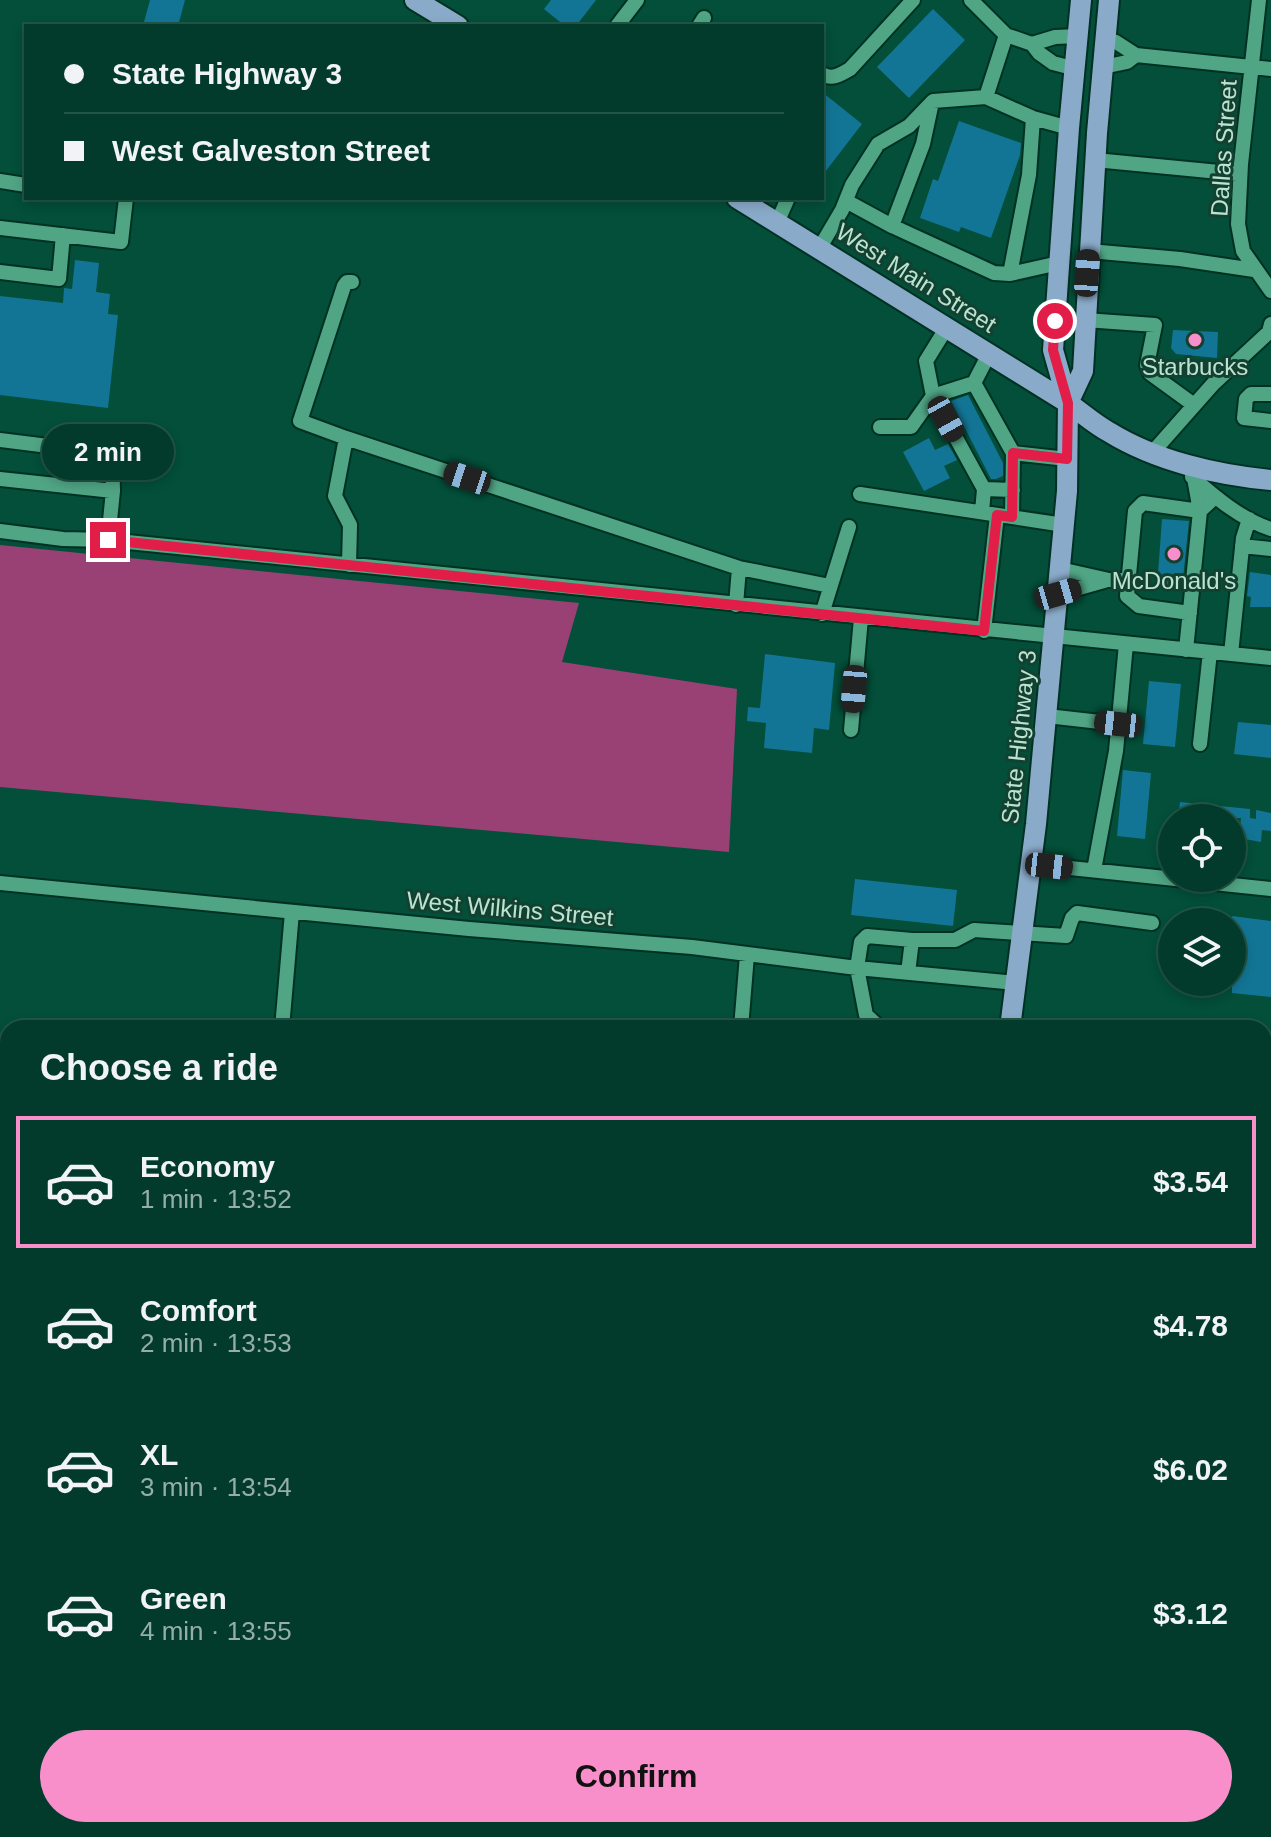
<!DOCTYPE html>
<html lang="en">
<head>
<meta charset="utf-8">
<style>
	:root { --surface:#023b2b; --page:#0c4233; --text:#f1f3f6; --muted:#96ada9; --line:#235547; --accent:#f98fca }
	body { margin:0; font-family:Helvetica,sans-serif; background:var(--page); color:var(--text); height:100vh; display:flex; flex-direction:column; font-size:30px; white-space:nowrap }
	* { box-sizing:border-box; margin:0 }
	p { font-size:26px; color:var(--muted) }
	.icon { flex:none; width:44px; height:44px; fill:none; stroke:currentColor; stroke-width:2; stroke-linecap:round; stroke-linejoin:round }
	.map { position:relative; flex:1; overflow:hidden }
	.side { position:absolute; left:0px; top:1020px; width:1272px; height:818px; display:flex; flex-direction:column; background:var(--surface); border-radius:24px 24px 0 0; box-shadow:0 4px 12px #0003,0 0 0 2px var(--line) }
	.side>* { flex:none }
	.banner { position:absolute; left:24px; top:24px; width:800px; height:176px; border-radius:0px; box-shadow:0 4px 12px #0003,0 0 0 2px var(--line); display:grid; align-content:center; height:176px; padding:0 40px; background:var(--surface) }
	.fabs { position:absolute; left:1158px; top:804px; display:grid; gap:16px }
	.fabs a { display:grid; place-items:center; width:88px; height:88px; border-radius:50%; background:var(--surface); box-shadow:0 4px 12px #0003,0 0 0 2px var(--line); font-size:40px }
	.end { position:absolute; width:36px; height:36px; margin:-18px; border:10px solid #e11d48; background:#fff; box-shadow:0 0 0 4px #fff }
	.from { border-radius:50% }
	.bubble { position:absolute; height:56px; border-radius:28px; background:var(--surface); box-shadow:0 4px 12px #0003,0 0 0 2px var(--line); font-size:26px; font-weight:600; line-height:56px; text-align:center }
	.car { position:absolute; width:24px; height:48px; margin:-24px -12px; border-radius:10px; box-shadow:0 0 6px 2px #0007; background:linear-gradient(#222 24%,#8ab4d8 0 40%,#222 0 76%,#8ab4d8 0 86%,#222 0) }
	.banner b { display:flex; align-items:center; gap:28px; height:76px; font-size:30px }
	.banner b+b { border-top:2px solid var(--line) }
	.banner i { width:20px; height:20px; background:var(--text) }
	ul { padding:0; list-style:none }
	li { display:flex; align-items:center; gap:24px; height:132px; margin:0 16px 12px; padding:0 24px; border:4px solid transparent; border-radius:0px }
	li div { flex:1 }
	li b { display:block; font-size:30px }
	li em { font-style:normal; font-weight:600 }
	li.on { border-color:var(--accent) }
	li>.icon { width:72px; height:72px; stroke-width:1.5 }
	h2 { padding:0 40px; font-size:36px; line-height:96px }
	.cta { display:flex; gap:16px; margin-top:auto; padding:16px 40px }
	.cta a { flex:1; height:92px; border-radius:48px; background:var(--accent); color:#111; font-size:32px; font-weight:600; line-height:92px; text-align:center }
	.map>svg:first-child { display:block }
	.green { fill:#994175 }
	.building { fill:#137595 }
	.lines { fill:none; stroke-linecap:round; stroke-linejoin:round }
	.minor-casing { stroke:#003122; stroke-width:18 }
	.major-casing { stroke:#003122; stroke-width:24 }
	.minor { stroke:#50a585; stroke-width:14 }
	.major { stroke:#8aaac9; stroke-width:20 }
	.route { stroke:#e11d48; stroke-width:10 }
	.poi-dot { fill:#f98fca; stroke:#134131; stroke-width:3 }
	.labels { text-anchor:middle; stroke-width:6; stroke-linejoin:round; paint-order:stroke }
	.street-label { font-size:24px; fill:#bce3d2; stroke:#134131 }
	.poi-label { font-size:24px; fill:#bce3d2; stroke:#134131 }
</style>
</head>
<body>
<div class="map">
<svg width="1271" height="1837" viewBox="0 0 1271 1837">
	<rect width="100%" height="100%" fill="#034f39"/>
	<!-- green -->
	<path class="green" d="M0,545L579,603L562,662L737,689L729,852L0,787Z"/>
	<!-- building -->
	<path class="building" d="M150,0H185L178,26H158L144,22Z
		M551,0H596L576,26H565L544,9Z
		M933,9L965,40L909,98L877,67Z
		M822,92L862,124L822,176Z
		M959,121L1021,143L1020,155L991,238L961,227L959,232L920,218L933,179L938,181Z
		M75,260L99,263L96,292L110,294L108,314L118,315L108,408L0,395V296L63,303L64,288L72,289Z
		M1173,330L1218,332L1217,358L1176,354L1171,348Z
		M968,395L1003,463V476L996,479H991L951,401Z
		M929,438L935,450L948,444L957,460L944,466L950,478L924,491L903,452Z
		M1162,519L1189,521L1182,588L1157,587Z
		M1250,572L1271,575V607H1250L1251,597L1247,596Z
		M765,654L835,663L829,730L814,728L812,753L764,748L766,723L747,721L748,707L760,708Z
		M1149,681L1181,684L1175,747L1143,744Z
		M1238,722L1271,725V758L1234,754Z
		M1123,770L1151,773L1145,839L1117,836Z
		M1180,802L1250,809V818L1256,819V810L1271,813V831L1262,830L1261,842L1239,838L1241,818H1178Z
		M855,879L957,890L953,926L851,915Z
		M1232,916L1271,921V997L1232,993Z"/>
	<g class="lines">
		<defs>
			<path id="minor" d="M971,0L1006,35L1032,44L1039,53L1053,63L1076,69
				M1259,0L1241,164L1238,224L1243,251L1271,291
				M617,26L637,0
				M699,26L704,18
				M1105,40L1116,42L1136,55L1271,69
				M1032,44L1055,37L1079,36
				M1103,67L1127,62L1136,55
				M822,74C832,80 840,75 850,69L913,0
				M986,97L1033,118L1069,128
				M932,102L923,144L892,226L994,273L1010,274L1059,263
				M1095,160L1240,174
				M0,181L26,185
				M846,201L892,226
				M777,223L788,198
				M0,228L121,242L126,198
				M819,249L842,210L852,185L878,144L909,126L933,101L986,97L1006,35
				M1089,251L1180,259L1254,270
				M0,272L59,279L63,235
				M1010,274L1029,175L1033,118
				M1085,320L1155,325L1147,365L1150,373L1194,405
				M947,327L926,361L933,396L974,383L989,354
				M974,383L1013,453L1012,517
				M1271,394H1251L1246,399L1244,418L1271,421
				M880,427H911L933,396L984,489
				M346,438L739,568L830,586
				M0,440L112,454L113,491L108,540
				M1013,453L1067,459
				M1152,453L1213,384L1269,332L1271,324
				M1192,477C1215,497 1242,520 1271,529
				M0,479L113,491
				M860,494L1064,525
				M982,512L984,489L1013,490
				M0,531L63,539L108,540L1271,658
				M1242,546L1271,549
				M349,565L350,525L335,496L346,438L300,421L344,286L347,282H352
				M1060,569L1109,580H1128
				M1058,594L1104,581
				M736,605L739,568
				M1190,613L1139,606L1127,596L1135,511L1143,503L1200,511L1194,478
				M822,614L849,527
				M984,631L997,515
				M1186,650L1200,511L1215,497
				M1231,654L1243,538L1249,519
				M1047,716L1118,724
				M851,730L861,618
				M1200,744L1210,652
				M1032,864L1271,889
				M1094,870L1116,751L1126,644
				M0,883L469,929L692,947L857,968L1016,983
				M908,973L912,940
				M282,1028L292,912
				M741,1028L747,955
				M880,1028L866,1015L857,968L861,942L867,936L912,940H955L974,930L1066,936L1072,918L1077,913L1152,923
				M0,1068L8,1069
				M1264,1123L1271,1124
				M0,1188L8,1189
				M0,1365L8,1366
				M1264,1408L1271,1409
				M0,1428H8
				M0,1539L8,1541
				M0,1685L8,1686
				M173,1837L174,1830"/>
			<path id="major" d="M415,0L458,26
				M737,198L1068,403C1081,412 1094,424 1109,432C1156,461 1217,475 1271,480
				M1068,403L1083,371L1097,133L1109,0
				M1010,1028L1036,824L1067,491L1068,403L1053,350L1069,128L1081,0
				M928,1837L929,1830"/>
		</defs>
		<!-- minor casing -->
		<use href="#minor" class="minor-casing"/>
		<!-- major casing -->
		<use href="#major" class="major-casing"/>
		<!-- minor -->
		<use href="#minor" class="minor"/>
		<!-- major -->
		<use href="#major" class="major"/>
	</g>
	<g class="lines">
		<!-- route -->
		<path class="route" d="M108,540L984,631L997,515L1012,517L1013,453L1067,459L1068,403L1053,350L1055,321"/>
	</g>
	<!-- markers -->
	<g class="poi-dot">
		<circle cx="1195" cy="340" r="8"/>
		<circle cx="1174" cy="554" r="8"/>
	</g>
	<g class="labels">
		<!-- street labels -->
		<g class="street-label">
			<text transform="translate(1224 148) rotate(-86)" y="8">Dallas Street</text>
			<text transform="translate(916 278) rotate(32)" y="8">West Main Street</text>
			<text transform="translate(1019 737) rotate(-84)" y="8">State Highway 3</text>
			<text transform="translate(510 909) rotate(5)" y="8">West Wilkins Street</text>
		</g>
		<!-- poi labels -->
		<g class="poi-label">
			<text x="1195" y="375">Starbucks</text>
			<text x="1174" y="589">McDonald's</text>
		</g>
	</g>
</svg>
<div class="fabs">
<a><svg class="icon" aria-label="locate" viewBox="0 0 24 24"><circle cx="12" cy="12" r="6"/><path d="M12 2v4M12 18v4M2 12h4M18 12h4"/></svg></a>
<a><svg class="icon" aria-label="layers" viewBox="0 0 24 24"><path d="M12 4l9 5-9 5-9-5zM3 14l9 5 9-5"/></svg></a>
</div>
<i class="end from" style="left:1055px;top:321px"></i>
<i class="end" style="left:108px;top:540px"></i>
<div class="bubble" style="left:42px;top:424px;width:132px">2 min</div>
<i class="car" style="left:1087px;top:273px;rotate:4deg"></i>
<i class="car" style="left:946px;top:419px;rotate:151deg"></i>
<i class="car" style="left:467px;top:478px;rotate:288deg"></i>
<i class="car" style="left:1058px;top:594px;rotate:74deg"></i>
<i class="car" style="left:854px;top:689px;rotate:185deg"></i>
<i class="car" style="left:1118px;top:724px;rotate:276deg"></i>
<i class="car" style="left:1049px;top:866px;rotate:96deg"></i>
<div class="banner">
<b><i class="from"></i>State Highway 3</b>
<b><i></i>West Galveston Street</b>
</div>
<section class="side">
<h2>Choose a ride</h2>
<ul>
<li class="on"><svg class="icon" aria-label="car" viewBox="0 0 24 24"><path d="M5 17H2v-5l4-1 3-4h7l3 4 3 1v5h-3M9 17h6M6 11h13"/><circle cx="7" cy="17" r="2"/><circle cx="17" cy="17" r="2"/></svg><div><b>Economy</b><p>1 min · 13:52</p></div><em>$3.54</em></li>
<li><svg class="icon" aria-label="car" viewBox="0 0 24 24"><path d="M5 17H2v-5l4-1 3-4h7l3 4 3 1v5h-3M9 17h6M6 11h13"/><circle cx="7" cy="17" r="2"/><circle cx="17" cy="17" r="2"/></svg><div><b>Comfort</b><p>2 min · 13:53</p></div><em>$4.78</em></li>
<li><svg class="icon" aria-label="car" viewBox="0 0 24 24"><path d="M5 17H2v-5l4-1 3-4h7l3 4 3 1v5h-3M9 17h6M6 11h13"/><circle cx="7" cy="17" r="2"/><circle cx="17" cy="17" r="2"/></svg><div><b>XL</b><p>3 min · 13:54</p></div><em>$6.02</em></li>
<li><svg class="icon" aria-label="car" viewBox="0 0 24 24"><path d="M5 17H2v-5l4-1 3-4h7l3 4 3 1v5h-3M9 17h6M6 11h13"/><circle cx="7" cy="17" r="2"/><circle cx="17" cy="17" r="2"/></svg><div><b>Green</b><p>4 min · 13:55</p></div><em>$3.12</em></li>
</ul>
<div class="cta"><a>Confirm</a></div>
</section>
</div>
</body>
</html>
